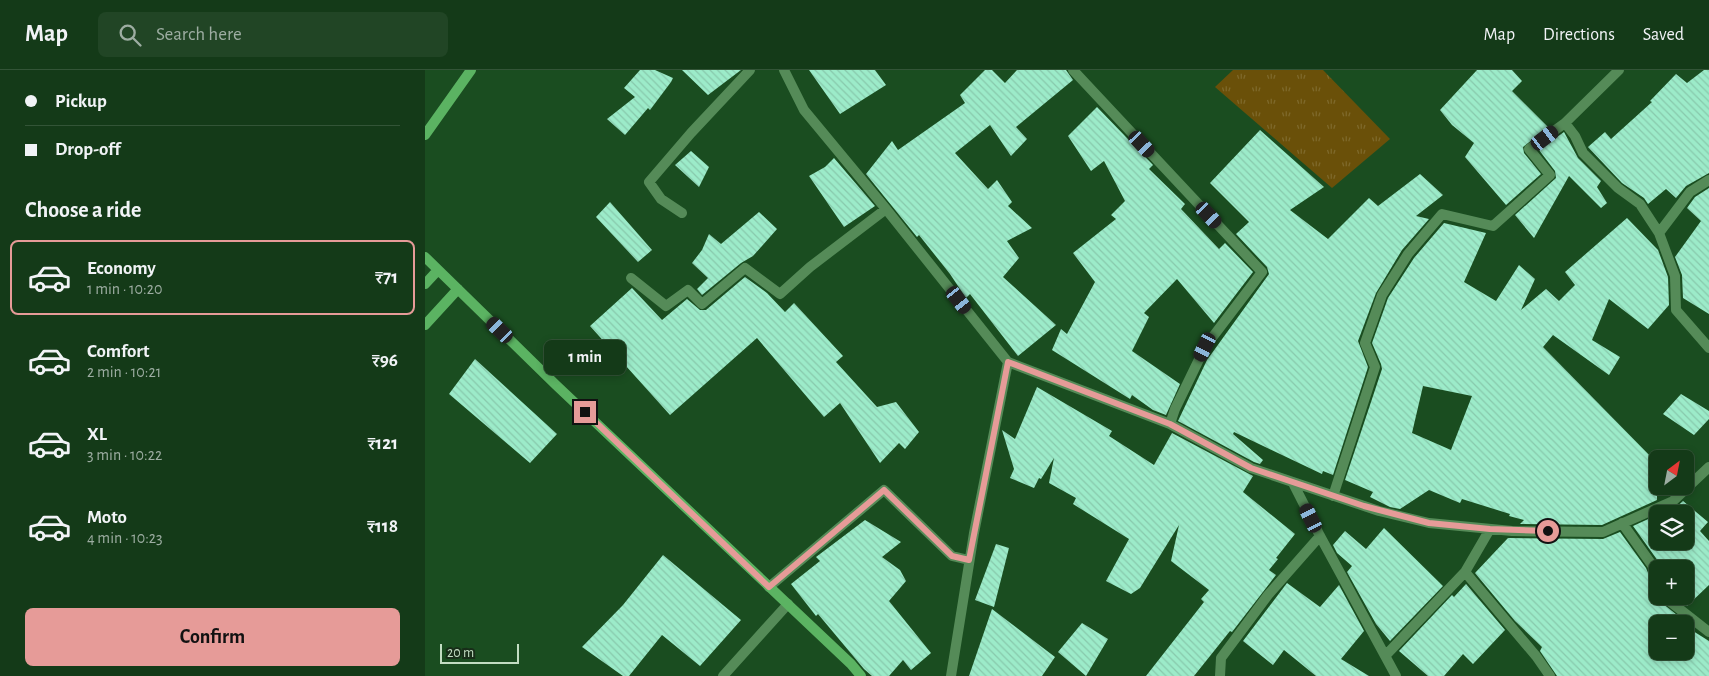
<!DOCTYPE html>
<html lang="en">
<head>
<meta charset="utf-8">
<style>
	:root { --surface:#143a18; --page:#214525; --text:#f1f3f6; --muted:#9dada2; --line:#335437; --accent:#e69b98 }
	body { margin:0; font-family:"Alegreya Sans",sans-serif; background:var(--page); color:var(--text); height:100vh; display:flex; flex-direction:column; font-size:19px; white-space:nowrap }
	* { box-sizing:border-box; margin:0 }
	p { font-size:16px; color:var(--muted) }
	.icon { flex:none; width:28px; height:28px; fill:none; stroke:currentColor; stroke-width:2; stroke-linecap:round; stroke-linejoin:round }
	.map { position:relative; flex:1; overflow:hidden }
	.sheet { display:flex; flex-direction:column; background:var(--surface); width:425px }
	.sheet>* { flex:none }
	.hud { display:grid; align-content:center; height:110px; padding:0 25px; background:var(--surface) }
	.needle { width:32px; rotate:32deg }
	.tools { position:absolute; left:1224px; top:380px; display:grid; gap:10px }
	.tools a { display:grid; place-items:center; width:45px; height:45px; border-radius:8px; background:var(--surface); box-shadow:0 2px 8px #0003,0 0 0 1px var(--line); font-size:25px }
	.scale { position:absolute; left:15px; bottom:12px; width:79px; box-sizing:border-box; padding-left:5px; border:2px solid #c2ddc2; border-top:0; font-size:14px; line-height:18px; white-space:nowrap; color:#c2ddc2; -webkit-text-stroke:4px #182d19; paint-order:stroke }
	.end { position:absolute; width:22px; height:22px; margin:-11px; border:6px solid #e69b98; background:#111; box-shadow:0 0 0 2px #111 }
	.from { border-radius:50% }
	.bubble { position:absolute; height:35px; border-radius:8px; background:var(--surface); box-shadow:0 2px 8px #0003,0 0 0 1px var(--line); font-size:16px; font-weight:700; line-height:35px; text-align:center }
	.car { position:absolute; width:15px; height:30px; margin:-15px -8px; border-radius:6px; box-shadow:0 0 4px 1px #0007; background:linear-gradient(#222 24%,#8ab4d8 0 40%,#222 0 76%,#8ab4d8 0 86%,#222 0) }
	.hud b { display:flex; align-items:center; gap:18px; height:48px; font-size:19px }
	.hud b+b { border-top:1px solid var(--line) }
	.hud i { width:12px; height:12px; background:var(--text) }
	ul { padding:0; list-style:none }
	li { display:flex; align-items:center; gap:15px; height:75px; margin:0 10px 8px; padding:0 15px; border:2px solid transparent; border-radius:8px }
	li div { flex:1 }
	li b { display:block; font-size:19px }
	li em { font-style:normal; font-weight:700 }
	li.selected { border-color:var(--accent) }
	li>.icon { width:45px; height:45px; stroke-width:1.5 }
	h2 { padding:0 25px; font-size:22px; line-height:60px }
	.action { display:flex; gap:10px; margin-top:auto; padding:10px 25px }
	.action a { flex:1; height:58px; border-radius:8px; background:var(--accent); color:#111; font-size:20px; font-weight:700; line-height:58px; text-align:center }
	header { display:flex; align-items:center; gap:30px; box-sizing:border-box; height:70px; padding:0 25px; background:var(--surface); border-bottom:1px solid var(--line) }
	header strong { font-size:24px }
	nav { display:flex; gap:28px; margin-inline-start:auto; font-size:18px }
	.search { width:350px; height:45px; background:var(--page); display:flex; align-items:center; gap:12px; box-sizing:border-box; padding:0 18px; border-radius:8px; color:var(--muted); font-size:19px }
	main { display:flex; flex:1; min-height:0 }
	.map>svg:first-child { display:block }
	.park { fill:url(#park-tufts) }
	.building { fill:url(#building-back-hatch); fill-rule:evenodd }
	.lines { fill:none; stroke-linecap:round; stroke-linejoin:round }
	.street { stroke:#558b58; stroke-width:10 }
	.secondary { stroke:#5bb362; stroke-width:10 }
	.route { stroke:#e69b98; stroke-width:6 }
</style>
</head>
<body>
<header>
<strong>Map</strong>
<div class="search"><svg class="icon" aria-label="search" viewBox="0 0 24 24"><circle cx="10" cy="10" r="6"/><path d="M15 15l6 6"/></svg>Search here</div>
<nav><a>Map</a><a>Directions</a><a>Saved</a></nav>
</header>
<main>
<section class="sheet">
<div class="hud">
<b><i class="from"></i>Pickup</b>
<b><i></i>Drop-off</b>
</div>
<h2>Choose a ride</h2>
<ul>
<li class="selected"><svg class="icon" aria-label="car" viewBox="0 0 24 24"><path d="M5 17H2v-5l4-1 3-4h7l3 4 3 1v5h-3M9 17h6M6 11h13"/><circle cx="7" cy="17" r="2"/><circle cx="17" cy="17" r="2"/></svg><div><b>Economy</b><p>1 min · 10:20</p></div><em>₹71</em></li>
<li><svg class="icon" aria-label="car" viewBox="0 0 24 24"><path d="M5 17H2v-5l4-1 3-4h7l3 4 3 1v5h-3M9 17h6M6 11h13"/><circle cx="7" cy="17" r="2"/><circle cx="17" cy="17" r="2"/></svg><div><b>Comfort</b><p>2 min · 10:21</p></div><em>₹96</em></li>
<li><svg class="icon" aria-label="car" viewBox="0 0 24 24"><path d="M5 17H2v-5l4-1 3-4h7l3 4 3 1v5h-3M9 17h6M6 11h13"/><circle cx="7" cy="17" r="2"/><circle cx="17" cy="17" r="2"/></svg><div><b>XL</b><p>3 min · 10:22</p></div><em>₹121</em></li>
<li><svg class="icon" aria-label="car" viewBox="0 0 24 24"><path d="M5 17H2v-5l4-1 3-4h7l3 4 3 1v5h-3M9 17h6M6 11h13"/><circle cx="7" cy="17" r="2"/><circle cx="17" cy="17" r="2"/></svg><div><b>Moto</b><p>4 min · 10:23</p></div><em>₹118</em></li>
</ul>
<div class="action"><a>Confirm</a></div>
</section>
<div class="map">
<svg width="1284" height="606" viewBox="0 0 1284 606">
	<defs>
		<pattern id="park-tufts" width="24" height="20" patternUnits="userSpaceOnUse" patternTransform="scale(1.25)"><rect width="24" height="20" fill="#6a5009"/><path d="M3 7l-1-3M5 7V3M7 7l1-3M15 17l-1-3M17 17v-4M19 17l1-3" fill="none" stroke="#7e692b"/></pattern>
		<pattern id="building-back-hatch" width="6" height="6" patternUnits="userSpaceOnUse" patternTransform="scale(1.25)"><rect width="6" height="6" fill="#9cebc9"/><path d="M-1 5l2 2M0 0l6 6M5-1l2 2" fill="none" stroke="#88c9ac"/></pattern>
	</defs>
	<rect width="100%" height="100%" fill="#1a4d20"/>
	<!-- park -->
	<path class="park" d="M808,0H898L965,69L907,118L790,17Z"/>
	<!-- building -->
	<path class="building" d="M215,0H230L248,8L246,12L225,40L223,38L200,65L182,49L210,27L199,18Z
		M257,0H316L283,25Z
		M384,0H450L461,15L415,44Z
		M560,0H567L580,13L592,0H641L648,10L591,57L602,69L586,86L565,55L530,83L563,119L572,110L587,132L583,136L607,158L582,171L594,188L578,207L631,255L593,286L545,224L541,228L525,204L494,165L492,167L441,104L467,71L473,80L540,33L535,25Z
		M1052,0H1087L1097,11L1087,21L1123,57L1098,77L1099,83L1116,104L1081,135L1040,87L1049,73L1027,55L1015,40Z
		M1279,0H1284V103L1261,116L1251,128L1241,119L1223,134L1219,128L1197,113L1163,77L1180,62L1186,69L1227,32L1225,31L1251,4L1262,13Z
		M672,37L728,95L724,99L760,134L756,139L794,179L800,173L828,202L789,253L752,209L719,243L724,247L707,281L755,314L741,345L728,340L707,325L705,329L627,280L636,259L642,264L670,212L648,183L691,149L686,145L700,131L679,91L666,101L643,66Z
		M835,60L899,117L865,140L903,169L944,128L953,136L995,104L1018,125L991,146L1004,149L977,180L951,223L933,271L943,297L908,405L898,401L897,404L809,362L808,364L838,390L835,394L829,392L753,351L782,290L844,204L842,197L811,164L824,152L785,113Z
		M1139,62L1153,88L1176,111L1172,117L1182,133L1176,138L1144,106L1109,168L1090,145L1131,108L1130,101L1114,80Z
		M266,81L284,97L274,117L250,95Z
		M409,88L450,136L419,157L384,106L400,97Z
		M1284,118V244L1258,228L1257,205L1250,187L1276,151L1262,138L1270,127Z
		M185,132L227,180L213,192L171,147Z
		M334,142L352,159L328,186L316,193L277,225L272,219L283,208L267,193L277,180L284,164L296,174Z
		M1202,148L1233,180L1243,207L1244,235L1223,259L1184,229L1167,270L1195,287L1184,305L1128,265L1118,277L1232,393V430L1177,455L1095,454L1099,450L1084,446L1085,444L1037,429L1035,433L1004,420L975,439L965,437L945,427L948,422L920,410L957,299L956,294L947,273L963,228L989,188L1019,153L1061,163L1039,212L1071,231L1094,195L1110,209L1096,240L1121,219L1134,231L1150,215L1140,202ZM998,316L1047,326L1026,380L987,363Z
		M320,207L342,223L360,242L369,233L418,286L411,292L452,337L471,332L494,362L480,379L474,373L455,393L415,333L399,347L332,268L245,345L165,256L207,218L237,250L262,229L275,240H281Z
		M50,289L132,364L105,393L24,324Z
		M612,317L687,361L684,366L729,395L747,363L828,406L818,422L870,464L851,488L853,489L844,500L851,505L807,562L805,561L769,606H721L779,532L776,529L784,520L746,491L754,455L715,518L706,524L681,511L704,469L648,434L651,428L624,413L629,388L616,409L614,408L609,418L585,408L589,399L577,360L590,369Z
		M1256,324L1284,341V349L1269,365L1238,344Z
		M1258,431L1283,452L1275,461L1284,471V515L1262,536L1249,526H1260V499H1236L1233,491L1208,456L1232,445V471H1260V444H1244Z
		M440,450L476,472L457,487L475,500L481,511L464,531L506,583L486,600L478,590L464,606H447L439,599L393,544L391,546L366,514L395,491L391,487Z
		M959,458L1018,516L965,571L951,554L922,502L927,496L912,483L908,475L920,461L941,479Z
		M1195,462L1221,498L1226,510L1232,514V526H1234L1237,533L1252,545L1248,548L1257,554H1232V581H1260V556L1284,571V606H1132L1115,581L1117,577L1090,551L1050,503L1083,468L1178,469Z
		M571,474L584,478L569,537L550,530Z
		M238,485L316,550L275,596L237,565L204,606H198L157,577L198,535Z
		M862,513L895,537L914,515L939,561L916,589L944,606H891L859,580L848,595L818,571Z
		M1041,514L1080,560L1048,594L1038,584L1019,606H1003L974,581L1027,525L1029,527Z
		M567,539L630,587L617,606H544Z
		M657,553L683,569L661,606L633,582Z"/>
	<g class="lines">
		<!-- street -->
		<path class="street" d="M359,0L379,40L461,139L583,292L745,354L826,398L954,441L1004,453L1087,461L1178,462L1248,431L1284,397
			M648,0L837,202L780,277L750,339L745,354
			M1140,53L1150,66L1158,83L1193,118L1215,134L1234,163
			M1284,110L1265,122L1234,163L1250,206L1251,240L1284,278
			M257,143L236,129L224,112L266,63L325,0
			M206,208L241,236L263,220L277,234L320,198L355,224L385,197L461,139
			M868,413L895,466L971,606
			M908,426L950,297L940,273L957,225L983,184L1017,144L1068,156L1125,105L1104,79L1140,53L1194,0
			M1197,453L1227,495L1232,507
			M1040,502L1111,586L1125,606
			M344,517L459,420L527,486L544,490
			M1241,526L1243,530L1284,562
			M961,585L1040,502L1065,459
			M298,606L363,534
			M526,606L549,463L583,292
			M795,606L796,588L843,525L895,466"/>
		<!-- secondary -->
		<path class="secondary" d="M0,65L46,0
			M0,187L131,315L426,594L436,606
			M0,214L13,200
			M0,255L33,219"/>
	</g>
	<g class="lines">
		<!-- route -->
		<path class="route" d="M160,342L344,517L459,420L527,486L544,490L583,292L745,354L826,398L939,436L1004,453L1065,459L1123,461"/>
	</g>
</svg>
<div class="tools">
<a><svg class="needle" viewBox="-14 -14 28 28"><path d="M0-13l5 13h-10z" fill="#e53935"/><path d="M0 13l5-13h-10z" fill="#9dada2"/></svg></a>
<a><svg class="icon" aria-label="layers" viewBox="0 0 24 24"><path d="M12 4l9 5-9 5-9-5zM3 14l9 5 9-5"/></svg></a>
<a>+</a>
<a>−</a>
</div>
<div class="scale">20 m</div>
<i class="end from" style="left:1123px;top:461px"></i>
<i class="end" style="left:160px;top:342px"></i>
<div class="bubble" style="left:119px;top:270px;width:82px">1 min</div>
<i class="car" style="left:1120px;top:68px;rotate:53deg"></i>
<i class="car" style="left:717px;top:74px;rotate:137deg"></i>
<i class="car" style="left:784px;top:145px;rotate:137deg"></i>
<i class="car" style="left:534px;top:230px;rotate:142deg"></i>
<i class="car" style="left:75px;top:260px;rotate:314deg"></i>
<i class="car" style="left:780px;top:277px;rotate:206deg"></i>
<i class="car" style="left:886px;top:448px;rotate:334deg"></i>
</div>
</main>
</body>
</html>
